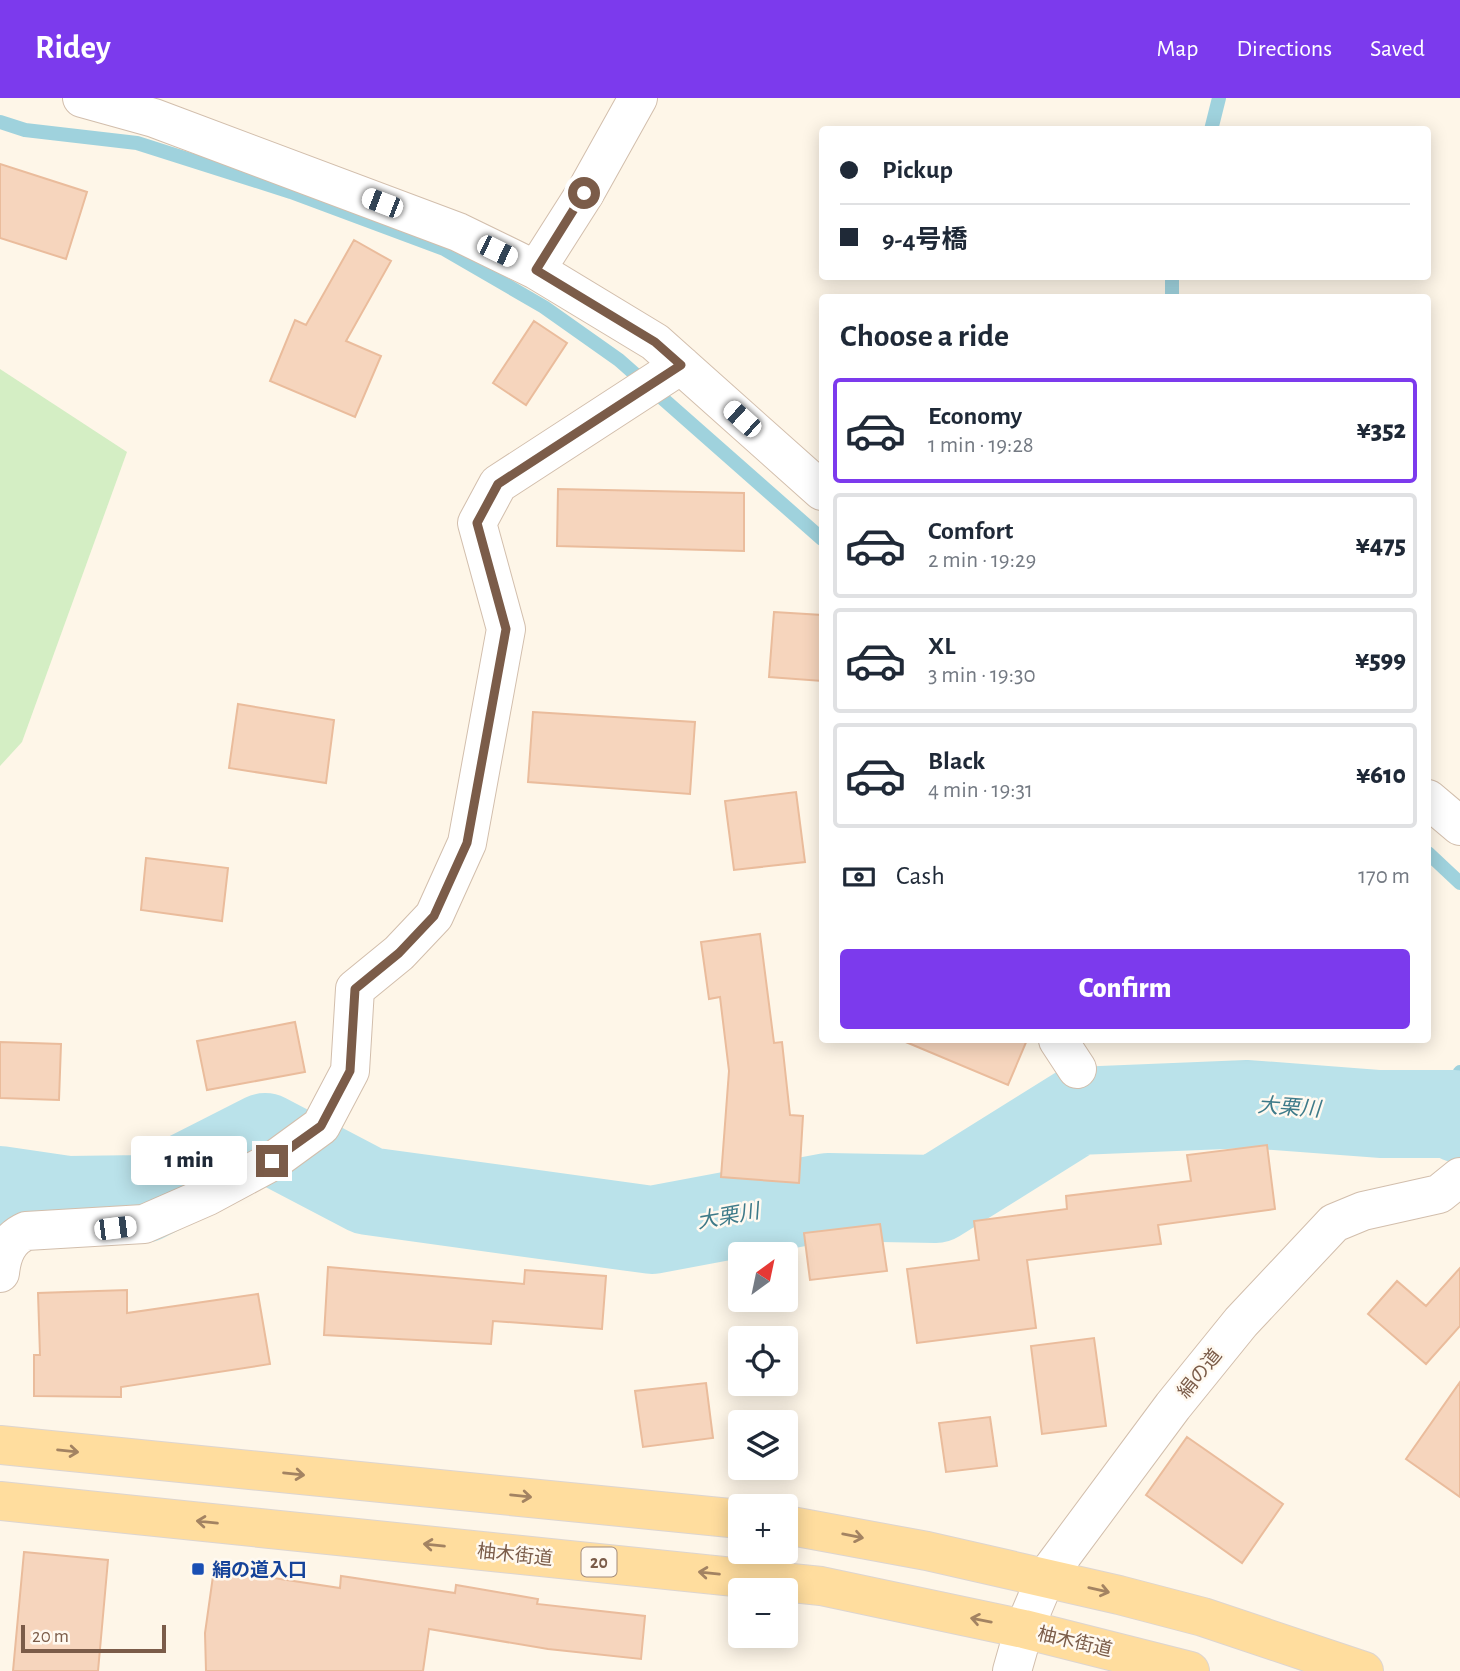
<!DOCTYPE html>
<html lang="en">
<head>
<meta charset="utf-8">
<style>
	:root { --surface:#fff; --page:#f6f6f7; --text:#1f2937; --muted:#747a83; --line:#e0e1e3; --accent:#7c3aed }
	body { margin:0; font-family:"Alegreya Sans","Noto Sans JP",sans-serif; background:var(--page); color:var(--text); height:100vh; display:flex; flex-direction:column; font-size:26px; white-space:nowrap }
	* { box-sizing:border-box; margin:0 }
	p { font-size:23px; color:var(--muted) }
	.icon { flex:none; width:38px; height:38px; fill:none; stroke:currentColor; stroke-width:2; stroke-linecap:round; stroke-linejoin:round }
	.map { position:relative; flex:1; overflow:hidden }
	.details { position:absolute; left:819px; top:196px; width:612px; height:749px; display:flex; flex-direction:column; background:var(--surface); border-radius:7px; box-shadow:0 4px 18px #0003 }
	.details>* { flex:none }
	.top-card { position:absolute; left:819px; top:28px; width:612px; height:154px; border-radius:7px; box-shadow:0 4px 18px #0003; display:grid; align-content:center; height:154px; padding:0 21px; background:var(--surface) }
	.needle { width:46px; rotate:33deg }
	.controls { position:absolute; left:728px; top:1144px; display:grid; gap:14px }
	.controls a { display:grid; place-items:center; width:70px; height:70px; border-radius:7px; background:var(--surface); box-shadow:0 4px 18px #0003; font-size:35px }
	.scale { position:absolute; left:21px; bottom:18px; width:145px; box-sizing:border-box; padding-left:7px; border:4px solid #7b5c49; border-top:0; font-size:19px; line-height:24px; white-space:nowrap; color:#7b5c49; -webkit-text-stroke:5px #fff9f0; paint-order:stroke }
	.end { position:absolute; width:32px; height:32px; margin:-16px; border:9px solid #7b5c49; background:#fff; box-shadow:0 0 0 4px #fff }
	.from { border-radius:50% }
	.bubble { position:absolute; height:49px; border-radius:7px; background:var(--surface); box-shadow:0 4px 18px #0003; font-size:23px; font-weight:800; line-height:49px; text-align:center }
	.car { position:absolute; width:21px; height:42px; margin:-21px -10px; border-radius:9px; box-shadow:0 0 5px 2px #0007; background:linear-gradient(#fff 24%,#345 0 40%,#fff 0 76%,#345 0 86%,#fff 0) }
	.top-card b { display:flex; align-items:center; gap:24px; height:66px; font-size:26px }
	.top-card b+b { border-top:2px solid var(--line) }
	.top-card i { width:18px; height:18px; background:var(--text) }
	ul { padding:0; list-style:none }
	li { display:flex; align-items:center; gap:21px; height:105px; margin:0 14px 10px; padding:0 7px; border:4px solid var(--line); border-radius:7px }
	li div { flex:1 }
	li b { display:block; font-size:26px }
	li em { font-style:normal; font-weight:800 }
	li.active { border-color:var(--accent) }
	li>.icon { width:63px; height:63px; stroke-width:1.5 }
	h2 { padding:0 21px; font-size:32px; line-height:84px }
	.pay { display:flex; align-items:center; gap:18px; height:77px; padding:0 21px; font-size:26px }
	.pay p { margin-inline-start:auto }
	.primary-button { display:flex; gap:14px; margin-top:auto; padding:14px 21px }
	.primary-button a { flex:1; height:80px; border-radius:7px; background:var(--accent); color:#fff; font-size:28px; font-weight:800; line-height:80px; text-align:center }
	header { display:flex; align-items:center; gap:42px; box-sizing:border-box; height:98px; padding:0 35px; background:var(--accent); color:#fff }
	header strong { font-size:33px }
	nav { display:flex; gap:38px; margin-inline-start:auto; font-size:24px }
	.map>svg:first-child { display:block }
	.green { fill:#d4eec4 }
	.lines { fill:none; stroke-linecap:round; stroke-linejoin:round }
	.stream { stroke:#9fd2dd; stroke-width:14 }
	.river { stroke:#bae2ea; stroke-width:88 }
	.building { fill:#f6d5bd; stroke:#eabc9c; stroke-width:2 }
	.street-casing { stroke:#d2beac; stroke-width:40 }
	.primary-casing { stroke:#ddd5d0; stroke-width:40 }
	.street { stroke:#fff; stroke-width:38 }
	.primary { stroke:#ffdd9e; stroke-width:38 }
	.oneway { stroke:#a38362 }
	.route { stroke:#7b5c49; stroke-width:9 }
	.transit-dot { fill:#1a4fb4; stroke:#fff9f0; stroke-width:2.5 }
	.labels { text-anchor:middle; stroke-width:5; stroke-linejoin:round; paint-order:stroke }
	.shield { fill:#fff9f0; stroke:#a38b7b; stroke-width:2 }
	.shield-label { font-size:18px; font-weight:bold; fill:#7b5c49 }
	.street-label { font-size:19px; fill:#7b5c49; stroke:#fff9f0 }
	.transit-label { font-size:19px; font-weight:bold; fill:#164399; stroke:#fff9f0; text-anchor:start }
	.water-label { font-size:21px; font-style:italic; fill:#3d7a89; stroke:#fff9f0 }
</style>
</head>
<body>
<header>
<strong>Ridey</strong>
<nav><a>Map</a><a>Directions</a><a>Saved</a></nav>
</header>
<div class="map">
<svg width="1460" height="1573" viewBox="0 0 1460 1573">
	<rect width="100%" height="100%" fill="#fef6e8"/>
	<!-- green -->
	<path class="green" d="M0,271L127,354L22,644L0,668Z"/>
	<g class="lines">
		<!-- stream -->
		<path class="stream" d="M0,24L25,32L137,45L291,94L444,151L544,209L619,262L822,441
			M1211,32L1219,0
			M1172,200V178
			M1428,755L1460,785
			M1454,1016L1460,974"/>
		<!-- river -->
		<path class="river" d="M0,1092L68,1102L143,1101L265,1039L368,1093L652,1132L828,1099L936,1101L1077,1013L1248,1006L1380,1016H1454L1460,1021"/>
	</g>
	<!-- building -->
	<path class="building" d="M0,66L87,94L66,161L0,140Z
		M354,142L391,163L346,243L381,258L355,319L270,283L295,222L306,227Z
		M534,223L567,245L526,307L493,285Z
		M558,391L744,395V453L557,448Z
		M774,514L822,517V583L769,579Z
		M238,606L334,622L326,685L229,670Z
		M533,614L695,624L690,696L528,684Z
		M796,694L805,764L734,772L725,703Z
		M146,760L228,770L222,823L141,812Z
		M760,836L774,945L782,944L790,1017L803,1018L799,1085L721,1079L729,973L720,899L709,901L701,844Z
		M295,924L305,974L207,992L197,943Z
		M901,942H1027L1008,987Z
		M0,944L61,946L59,1002L0,1000Z
		M1267,1047L1275,1111L1158,1127L1161,1146L1027,1162L1036,1230L917,1245L907,1171L979,1162L974,1123L1067,1111L1066,1098L1191,1083L1187,1057Z
		M880,1126L887,1173L810,1182L804,1135Z
		M328,1169L524,1186L525,1172L606,1178L602,1231L493,1223L491,1246L324,1237Z
		M1460,1170V1228L1426,1266L1368,1216L1397,1183L1426,1208Z
		M127,1192V1215L258,1196L270,1266L121,1289V1299L34,1298V1257H40L38,1195Z
		M1094,1240L1106,1328L1042,1336L1031,1248Z
		M1460,1284V1399L1406,1361Z
		M706,1285L713,1340L643,1349L635,1293Z
		M990,1319L997,1368L946,1374L939,1325Z
		M1187,1339L1283,1406L1242,1465L1146,1397Z
		M24,1454L108,1462L98,1573H13Z
		M214,1471L340,1490L341,1478L455,1495L456,1487L538,1501L537,1506L645,1518L641,1561L548,1551L429,1531L423,1573H206L205,1535Z"/>
	<g class="lines">
		<defs>
			<path id="street" d="M82,0L154,20L458,134L536,172L655,244L822,393
				M536,172L585,95L638,0
				M1428,701L1460,728
				M1058,942L1077,971
				M0,1175C2,1156 8,1141 26,1133L144,1126L208,1098L273,1063L321,1028L350,973L355,891L399,855L434,818L467,745L506,531L477,425L498,386L681,267
				M1012,1573L1024,1531L1046,1479L1173,1308L1241,1224L1334,1125L1363,1113L1439,1096L1460,1079"/>
			<path id="primary" d="M0,1347L740,1421
				M0,1403L821,1488L1024,1531L1190,1573
				M786,1427L927,1453L1119,1497L1203,1519L1364,1573"/>
		</defs>
		<!-- street casing -->
		<use href="#street" class="street-casing"/>
		<!-- primary casing -->
		<use href="#primary" class="primary-casing"/>
		<!-- street -->
		<use href="#street" class="street"/>
		<!-- primary -->
		<use href="#primary" class="primary"/>
	</g>
	<!-- one-way arrows -->
	<defs><path id="oneway-shaft" d="M-6 0H5M1.5-3L5.5 0L1.5 3" fill="none" stroke-width="1.6" stroke-linecap="round" stroke-linejoin="round" transform="scale(1.75)"/></defs>
	<g class="oneway">
		<use href="#oneway-shaft" transform="translate(68 1353) rotate(6)"/>
		<use href="#oneway-shaft" transform="translate(294 1376) rotate(6)"/>
		<use href="#oneway-shaft" transform="translate(521 1398) rotate(6)"/>
		<use href="#oneway-shaft" transform="translate(207 1424) rotate(-174)"/>
		<use href="#oneway-shaft" transform="translate(853 1438) rotate(11)"/>
		<use href="#oneway-shaft" transform="translate(434 1447) rotate(-174)"/>
		<use href="#oneway-shaft" transform="translate(709 1475) rotate(-174)"/>
		<use href="#oneway-shaft" transform="translate(1099 1492) rotate(13)"/>
		<use href="#oneway-shaft" transform="translate(981 1522) rotate(-169)"/>
	</g>
	<g class="lines">
		<!-- route -->
		<path class="route" d="M272,1063L321,1028L350,973L355,891L399,855L434,818L467,745L506,531L477,425L498,386L681,267L655,244L536,172L584,95"/>
	</g>
	<!-- markers -->
	<rect class="transit-dot" x="191" y="1464" width="14" height="14" rx="3.5"/>
	<g class="labels">
		<!-- shield labels -->
		<rect class="shield" x="581.5" y="1449.5" width="35" height="29" rx="5"/>
		<g class="shield-label">
			<text x="599" y="1470">20</text>
		</g>
		<!-- street labels -->
		<g class="street-label">
			<text transform="translate(1199 1275) rotate(-51)" y="7">絹の道</text>
			<text transform="translate(515 1456) rotate(6)" y="7">柚木街道</text>
			<text transform="translate(1075 1543) rotate(13)" y="7">柚木街道</text>
		</g>
		<!-- transit labels -->
		<g class="transit-label">
			<text x="212" y="1478">絹の道入口</text>
		</g>
		<!-- water labels -->
		<g class="water-label">
			<text transform="translate(1289 1009) rotate(4)" y="7">大栗川</text>
			<text transform="translate(728 1118) rotate(-10)" y="7">大栗川</text>
		</g>
	</g>
</svg>
<div class="controls">
<a><svg class="needle" viewBox="-14 -14 28 28"><path d="M0-13l5 13h-10z" fill="#e53935"/><path d="M0 13l5-13h-10z" fill="#747a83"/></svg></a>
<a><svg class="icon" aria-label="locate" viewBox="0 0 24 24"><circle cx="12" cy="12" r="6"/><path d="M12 2v4M12 18v4M2 12h4M18 12h4"/></svg></a>
<a><svg class="icon" aria-label="layers" viewBox="0 0 24 24"><path d="M12 4l9 5-9 5-9-5zM3 14l9 5 9-5"/></svg></a>
<a>+</a>
<a>−</a>
</div>
<div class="scale">20 m</div>
<i class="end from" style="left:584px;top:95px"></i>
<i class="end" style="left:272px;top:1063px"></i>
<div class="bubble" style="left:131px;top:1038px;width:116px">1 min</div>
<i class="car" style="left:382px;top:105px;rotate:291deg"></i>
<i class="car" style="left:497px;top:153px;rotate:116deg"></i>
<i class="car" style="left:742px;top:321px;rotate:312deg"></i>
<i class="car" style="left:115px;top:1130px;rotate:83deg"></i>
<div class="top-card">
<b><i class="from"></i>Pickup</b>
<b><i></i>9-4号橋</b>
</div>
<section class="details">
<h2>Choose a ride</h2>
<ul>
<li class="active"><svg class="icon" aria-label="car" viewBox="0 0 24 24"><path d="M5 17H2v-5l4-1 3-4h7l3 4 3 1v5h-3M9 17h6M6 11h13"/><circle cx="7" cy="17" r="2"/><circle cx="17" cy="17" r="2"/></svg><div><b>Economy</b><p>1 min · 19:28</p></div><em>¥352</em></li>
<li><svg class="icon" aria-label="car" viewBox="0 0 24 24"><path d="M5 17H2v-5l4-1 3-4h7l3 4 3 1v5h-3M9 17h6M6 11h13"/><circle cx="7" cy="17" r="2"/><circle cx="17" cy="17" r="2"/></svg><div><b>Comfort</b><p>2 min · 19:29</p></div><em>¥475</em></li>
<li><svg class="icon" aria-label="car" viewBox="0 0 24 24"><path d="M5 17H2v-5l4-1 3-4h7l3 4 3 1v5h-3M9 17h6M6 11h13"/><circle cx="7" cy="17" r="2"/><circle cx="17" cy="17" r="2"/></svg><div><b>XL</b><p>3 min · 19:30</p></div><em>¥599</em></li>
<li><svg class="icon" aria-label="car" viewBox="0 0 24 24"><path d="M5 17H2v-5l4-1 3-4h7l3 4 3 1v5h-3M9 17h6M6 11h13"/><circle cx="7" cy="17" r="2"/><circle cx="17" cy="17" r="2"/></svg><div><b>Black</b><p>4 min · 19:31</p></div><em>¥610</em></li>
</ul>
<div class="pay"><svg class="icon" aria-label="cash" viewBox="0 0 24 24"><path d="M3 7h18v10H3z"/><circle cx="12" cy="12" r="2"/></svg>Cash<p>170 m</p></div>
<div class="primary-button"><a>Confirm</a></div>
</section>
</div>
</body>
</html>
